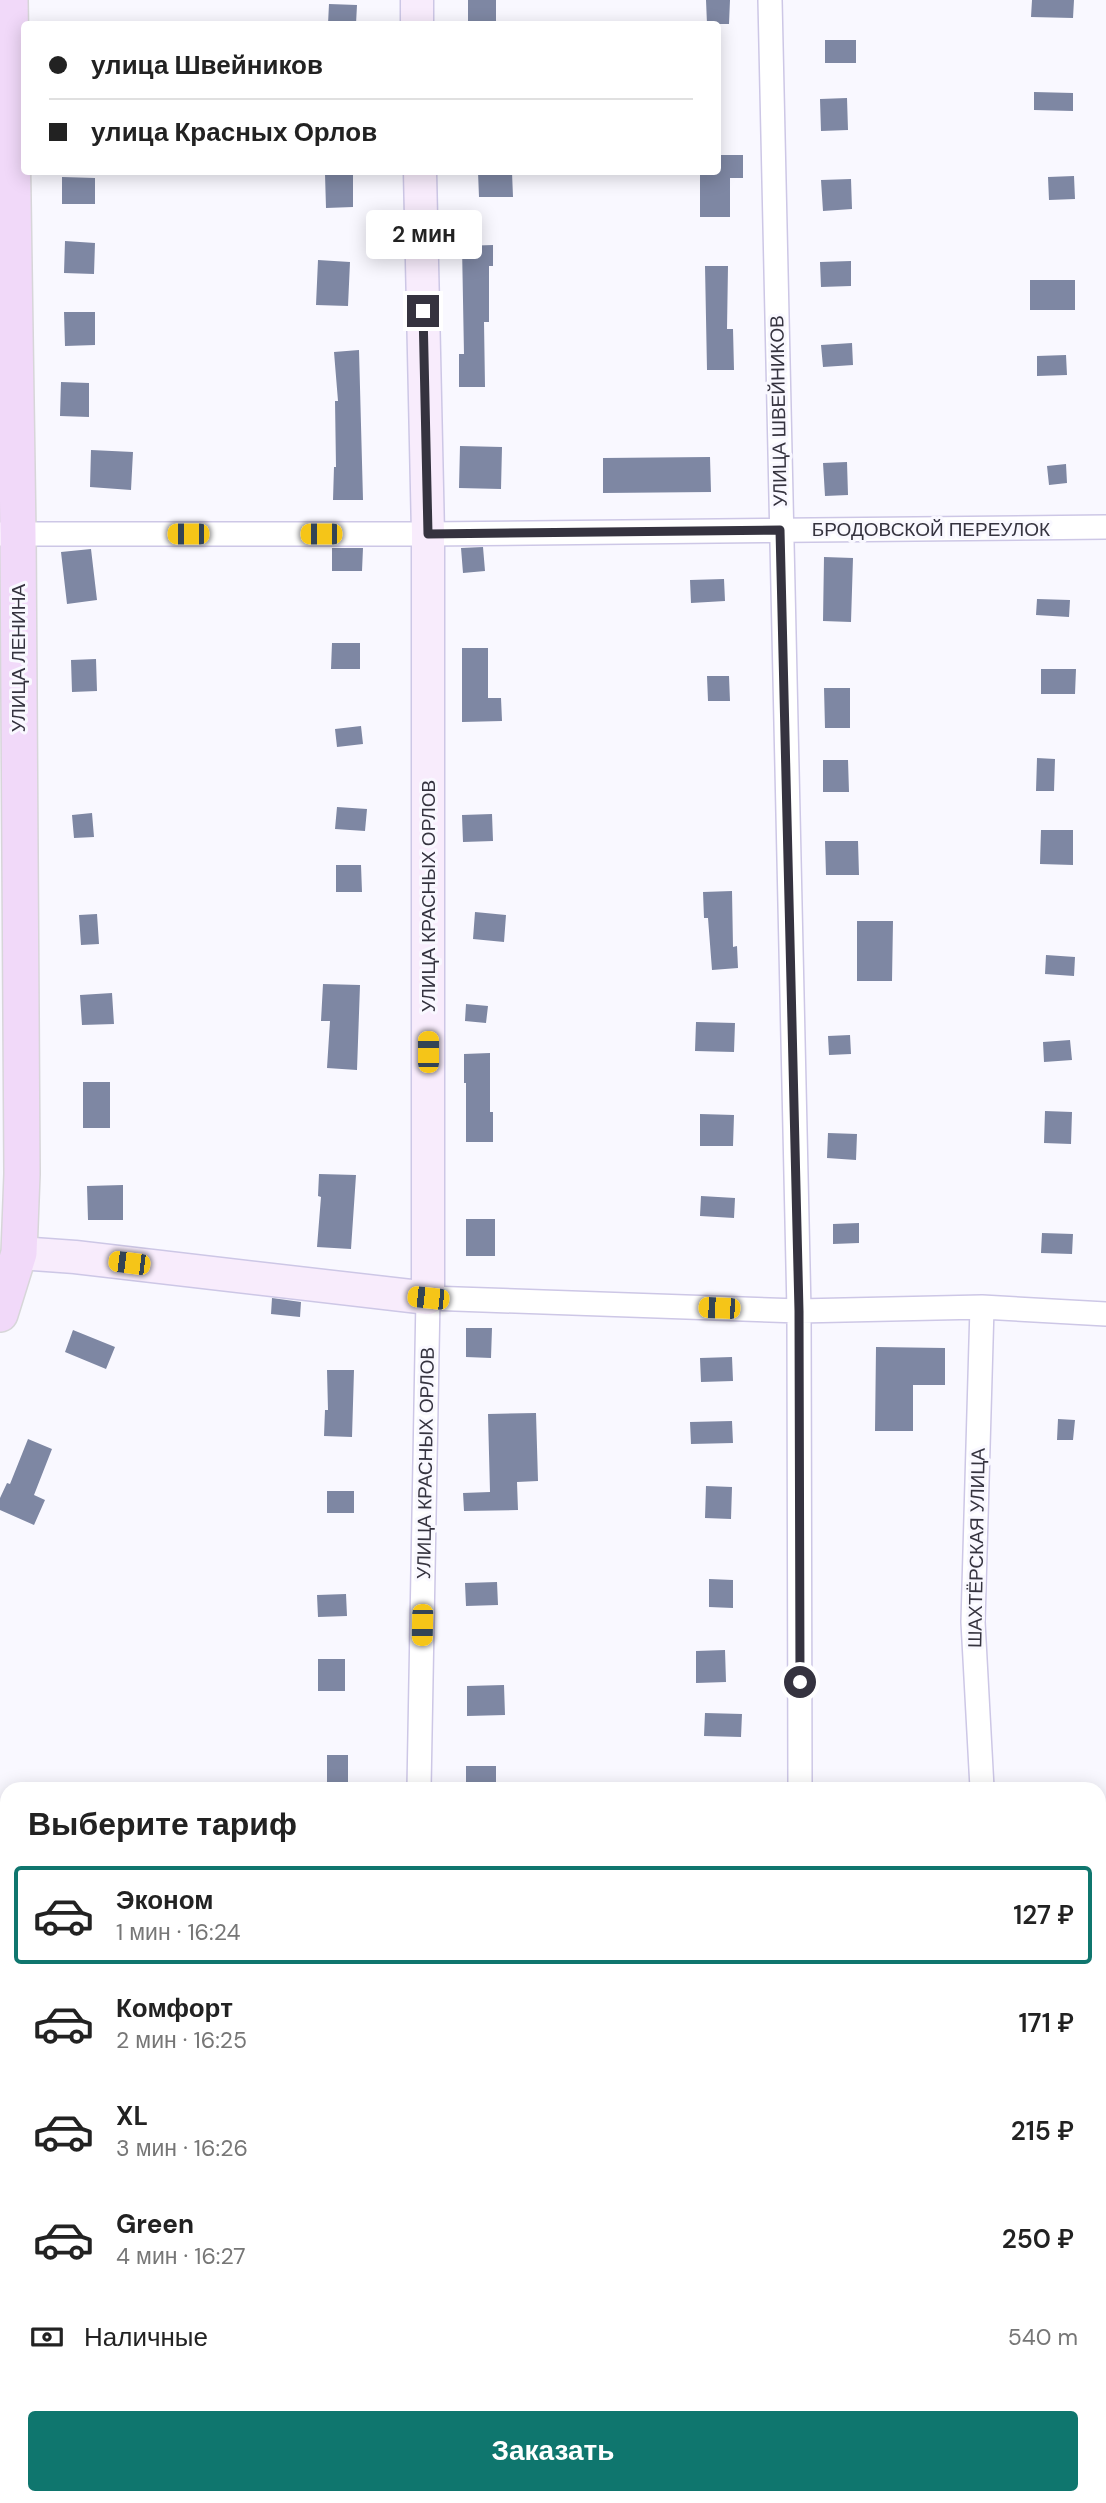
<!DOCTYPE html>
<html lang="ru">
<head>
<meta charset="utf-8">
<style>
	:root { --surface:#fff; --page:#f2f2f2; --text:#222; --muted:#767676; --line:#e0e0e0; --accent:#0f766e }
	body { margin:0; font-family:"DM Sans",sans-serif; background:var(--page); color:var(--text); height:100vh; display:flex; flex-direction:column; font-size:26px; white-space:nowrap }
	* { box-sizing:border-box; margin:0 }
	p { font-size:23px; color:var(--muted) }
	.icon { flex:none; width:38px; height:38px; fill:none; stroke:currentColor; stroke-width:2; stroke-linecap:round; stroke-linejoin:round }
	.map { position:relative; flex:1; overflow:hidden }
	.drawer { position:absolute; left:0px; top:1782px; width:1106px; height:723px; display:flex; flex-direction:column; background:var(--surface); border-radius:21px 21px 0 0; box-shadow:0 4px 18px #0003 }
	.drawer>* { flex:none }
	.top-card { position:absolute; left:21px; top:21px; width:700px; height:154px; border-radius:7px; box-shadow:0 4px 18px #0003; display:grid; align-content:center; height:154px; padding:0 28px; background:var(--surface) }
	.end { position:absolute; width:32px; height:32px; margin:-16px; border:9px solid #35333f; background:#fff; box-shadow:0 0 0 4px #fff }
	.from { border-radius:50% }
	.bubble { position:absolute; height:49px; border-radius:7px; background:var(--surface); box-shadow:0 4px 18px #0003; font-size:23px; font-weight:600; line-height:49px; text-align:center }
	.car { position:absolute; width:21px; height:42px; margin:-21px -10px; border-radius:9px; box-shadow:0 0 5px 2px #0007; background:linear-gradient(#f5c518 24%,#345 0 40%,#f5c518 0 76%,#345 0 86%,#f5c518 0) }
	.top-card b { display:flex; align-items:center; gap:24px; height:66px; font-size:26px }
	.top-card b+b { border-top:2px solid var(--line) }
	.top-card i { width:18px; height:18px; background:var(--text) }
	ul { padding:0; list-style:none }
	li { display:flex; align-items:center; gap:21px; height:98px; margin:0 14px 10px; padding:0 14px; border:4px solid transparent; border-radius:7px }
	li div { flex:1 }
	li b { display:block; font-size:26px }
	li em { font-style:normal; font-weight:600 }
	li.active { border-color:var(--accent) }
	li>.icon { width:63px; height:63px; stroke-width:1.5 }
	h2 { padding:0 28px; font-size:32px; line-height:84px }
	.pay { display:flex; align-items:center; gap:18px; height:77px; padding:0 28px; font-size:26px }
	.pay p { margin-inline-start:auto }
	.cta { display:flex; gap:14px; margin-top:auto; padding:14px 28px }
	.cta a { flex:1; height:80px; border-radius:7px; background:var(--accent); color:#fff; font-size:28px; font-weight:600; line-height:80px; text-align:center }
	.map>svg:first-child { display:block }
	.building { fill:#7e87a3 }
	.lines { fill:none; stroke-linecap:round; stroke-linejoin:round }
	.street-casing { stroke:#cdc7e6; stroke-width:26 }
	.secondary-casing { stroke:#cdc7e6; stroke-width:35 }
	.primary-casing { stroke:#d7d6d9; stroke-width:38 }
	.street { stroke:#fff; stroke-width:23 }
	.secondary { stroke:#f8ecfc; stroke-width:32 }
	.primary { stroke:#f1d9f9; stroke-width:35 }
	.route { stroke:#35333f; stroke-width:9 }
	.labels { text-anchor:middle; stroke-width:6; stroke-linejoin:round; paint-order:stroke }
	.street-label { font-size:19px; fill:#35333f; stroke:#f9f8ff }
</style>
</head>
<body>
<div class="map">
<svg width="1106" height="2503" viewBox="0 0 1106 2503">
	<rect width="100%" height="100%" fill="#f9f8ff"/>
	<!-- building -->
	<path class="building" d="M468,0H496V24H468Z
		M706,0H730L729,24H707Z
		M1032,0H1074L1073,18L1031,17Z
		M329,4L357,5L356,24H328Z
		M825,40H856V63H825Z
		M1034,92L1073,93V111L1034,110Z
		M847,98L848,130L821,131L820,99Z
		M718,155H743V178H730V217H700V172H718Z
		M478,172H512L513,197H479Z
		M353,173V207L326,208L325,174Z
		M1074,176L1075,199L1049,200L1048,177Z
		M62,177L95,178V204H62Z
		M851,179L852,209L823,211L821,180Z
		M65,241L95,243L94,274L64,273Z
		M493,245V266H489V322H484L485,387H459V354H464L462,246Z
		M318,260L350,262L348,306L316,305Z
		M851,261V286L821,287L820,262Z
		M705,266H728L727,329H733L734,370H707Z
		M1030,280H1075V310H1030Z
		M64,312H95V345L65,346Z
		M852,343L853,365L823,367L821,345Z
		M359,350L363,500H333L334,467H336L335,401H338L334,352Z
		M1066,355L1067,375L1037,376V356Z
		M61,382L89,383V417L60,416Z
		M460,446L502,447L501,489L459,488Z
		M91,450L133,452L131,490L90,487Z
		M710,457L711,492L603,493V458Z
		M847,462L848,495L825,496L823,463Z
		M1066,464L1067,483L1049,485L1047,466Z
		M483,547L485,571L463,573L461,548Z
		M332,548H363L362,571H332Z
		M91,549L97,600L67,604L61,552Z
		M824,557L853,558L851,622L823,621Z
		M724,579L725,601L691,603L690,580Z
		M1037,599L1070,600L1069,617L1036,615Z
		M332,643H360V669H331Z
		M462,648H488V698H501L502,721L462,722Z
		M96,659L97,691L72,692L71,660Z
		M1041,669H1076L1075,694H1041Z
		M707,676H729L730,701H708Z
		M824,688H850V728H825Z
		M361,726L363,744L337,747L335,729Z
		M1037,758L1055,759L1054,791H1036Z
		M823,760H848L849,792H823Z
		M337,807L367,809L365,831L335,829Z
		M92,813L94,837L74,838L72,815Z
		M492,814L493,841L463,842L462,815Z
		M1041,830H1073V865L1040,864Z
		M825,841H858L859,875H826Z
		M336,865H361L362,892H336Z
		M732,891L733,947L737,946L738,968L712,970L708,918H704L703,892Z
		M475,912L506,915L504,942L473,939Z
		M97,914L99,944L81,945L79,915Z
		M857,921H893L892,981H857Z
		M1046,955L1075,957L1074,976L1045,974Z
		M323,984L360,985L357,1070L327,1068L330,1021H321Z
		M112,993L114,1024L82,1025L80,995Z
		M466,1004L488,1006L486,1023L465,1021Z
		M696,1022L735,1023L734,1052L695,1051Z
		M850,1035L851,1054L829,1055L828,1036Z
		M1070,1040L1072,1060L1044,1062L1043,1042Z
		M490,1053V1112H493V1142H466V1083H464V1054Z
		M83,1082H110V1128H83Z
		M1045,1111L1072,1112L1071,1144L1044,1143Z
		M700,1114L734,1115L733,1146H700Z
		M828,1133L857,1134L856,1160L827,1158Z
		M319,1174L356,1175L351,1249L317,1247L321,1197L318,1196Z
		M123,1185V1220H88L87,1186Z
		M701,1196L735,1198L734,1218L700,1216Z
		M466,1219H495V1256H466Z
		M859,1223V1243L833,1244V1224Z
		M1042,1233L1073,1234L1072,1254L1041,1253Z
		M272,1298L301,1302L300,1317L271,1314Z
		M466,1328H492L491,1358L466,1357Z
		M73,1330L115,1347L106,1369L65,1352Z
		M876,1347L945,1348V1385H913V1431H875Z
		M732,1357L733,1381L701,1382L700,1358Z
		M327,1370H354L352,1437L324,1436L325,1410H328Z
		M536,1413L538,1481L517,1482L518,1510L464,1511L463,1493L490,1492L488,1414Z
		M1058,1419L1075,1420L1073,1440H1057Z
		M732,1421L733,1443L691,1444L690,1422Z
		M28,1439L52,1449L34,1495L45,1500L34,1525L0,1510V1498L7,1483L10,1484Z
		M706,1486L732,1487L731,1519L705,1518Z
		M327,1491H354V1513H327Z
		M709,1579L733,1580V1608L709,1607Z
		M497,1582L498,1605L466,1606L465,1583Z
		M346,1594L347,1616L318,1617L317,1595Z
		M725,1650L726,1682L696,1683V1651Z
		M318,1659H345V1691H318Z
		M504,1685L505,1715L467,1716V1686Z
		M705,1713L742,1714L741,1737L704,1736Z
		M327,1755H348V1782H327Z
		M466,1766H496V1785H466Z"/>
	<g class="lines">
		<defs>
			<path id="street" d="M770,0L799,1311L800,1788
				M0,534H428L1106,527
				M419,1788L428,1298L799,1311L982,1307L1106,1314
				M982,1788L973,1622L982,1307
				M1099,2289L1106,2290
				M0,2499L7,2503
				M406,2503V2497
				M775,2503L776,2497
				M971,2503L973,2497"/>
			<path id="secondary" d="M417,0V24
				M19,1253L75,1257L428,1298V534L420,172"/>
			<path id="primary" d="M0,1314L19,1253L22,1174L18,534L10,0"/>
		</defs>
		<!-- street casing -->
		<use href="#street" class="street-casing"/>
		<!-- secondary casing -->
		<use href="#secondary" class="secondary-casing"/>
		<!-- primary casing -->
		<use href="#primary" class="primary-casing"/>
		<!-- street -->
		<use href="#street" class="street"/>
		<!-- secondary -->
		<use href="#secondary" class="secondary"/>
		<!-- primary -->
		<use href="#primary" class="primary"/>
	</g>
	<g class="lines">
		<!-- route -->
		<path class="route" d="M423,311L428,534L780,530L799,1311L800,1682"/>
	</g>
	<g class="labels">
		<!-- street labels -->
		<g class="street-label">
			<text transform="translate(778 411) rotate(-91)" y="7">УЛИЦА ШВЕЙНИКОВ</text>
			<text x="931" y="536">БРОДОВСКОЙ ПЕРЕУЛОК</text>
			<text transform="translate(18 658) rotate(-90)" y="7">УЛИЦА ЛЕНИНА</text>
			<text transform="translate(428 896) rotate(-90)" y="7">УЛИЦА КРАСНЫХ ОРЛОВ</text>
			<text transform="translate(425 1463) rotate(-89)" y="7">УЛИЦА КРАСНЫХ ОРЛОВ</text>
			<text transform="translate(976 1548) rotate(-89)" y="7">ШАХТЁРСКАЯ УЛИЦА</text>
		</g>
	</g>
</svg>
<i class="end from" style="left:800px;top:1682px"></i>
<i class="end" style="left:423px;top:311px"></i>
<div class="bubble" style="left:366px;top:210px;width:116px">2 мин</div>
<i class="car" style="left:188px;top:534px;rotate:270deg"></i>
<i class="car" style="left:321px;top:534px;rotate:270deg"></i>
<i class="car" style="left:428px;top:1052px;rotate:0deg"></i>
<i class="car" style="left:129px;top:1263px;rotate:277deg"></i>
<i class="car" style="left:428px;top:1298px;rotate:276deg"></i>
<i class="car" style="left:719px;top:1308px;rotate:272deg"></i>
<i class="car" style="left:422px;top:1625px;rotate:181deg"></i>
<div class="top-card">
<b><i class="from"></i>улица Швейников</b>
<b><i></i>улица Красных Орлов</b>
</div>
<section class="drawer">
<h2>Выберите тариф</h2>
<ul>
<li class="active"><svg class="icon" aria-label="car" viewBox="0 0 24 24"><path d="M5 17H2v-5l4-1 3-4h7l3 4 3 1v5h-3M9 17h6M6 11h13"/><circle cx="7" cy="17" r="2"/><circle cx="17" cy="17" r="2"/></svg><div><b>Эконом</b><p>1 мин · 16:24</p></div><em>127 ₽</em></li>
<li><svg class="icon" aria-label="car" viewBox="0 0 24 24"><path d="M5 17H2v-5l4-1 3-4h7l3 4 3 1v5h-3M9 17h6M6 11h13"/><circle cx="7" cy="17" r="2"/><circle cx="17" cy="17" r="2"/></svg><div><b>Комфорт</b><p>2 мин · 16:25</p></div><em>171 ₽</em></li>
<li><svg class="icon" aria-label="car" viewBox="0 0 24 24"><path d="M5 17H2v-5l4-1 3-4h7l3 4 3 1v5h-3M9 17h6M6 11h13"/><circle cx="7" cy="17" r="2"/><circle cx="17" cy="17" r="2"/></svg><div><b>XL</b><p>3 мин · 16:26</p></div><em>215 ₽</em></li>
<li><svg class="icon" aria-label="car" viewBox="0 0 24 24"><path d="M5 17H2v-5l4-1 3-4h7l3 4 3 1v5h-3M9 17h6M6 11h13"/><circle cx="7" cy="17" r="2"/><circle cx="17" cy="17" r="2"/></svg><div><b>Green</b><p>4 мин · 16:27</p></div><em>250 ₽</em></li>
</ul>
<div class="pay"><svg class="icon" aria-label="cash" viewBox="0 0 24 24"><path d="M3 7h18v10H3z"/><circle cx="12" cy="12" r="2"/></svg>Наличные<p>540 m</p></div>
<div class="cta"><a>Заказать</a></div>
</section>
</div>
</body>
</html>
